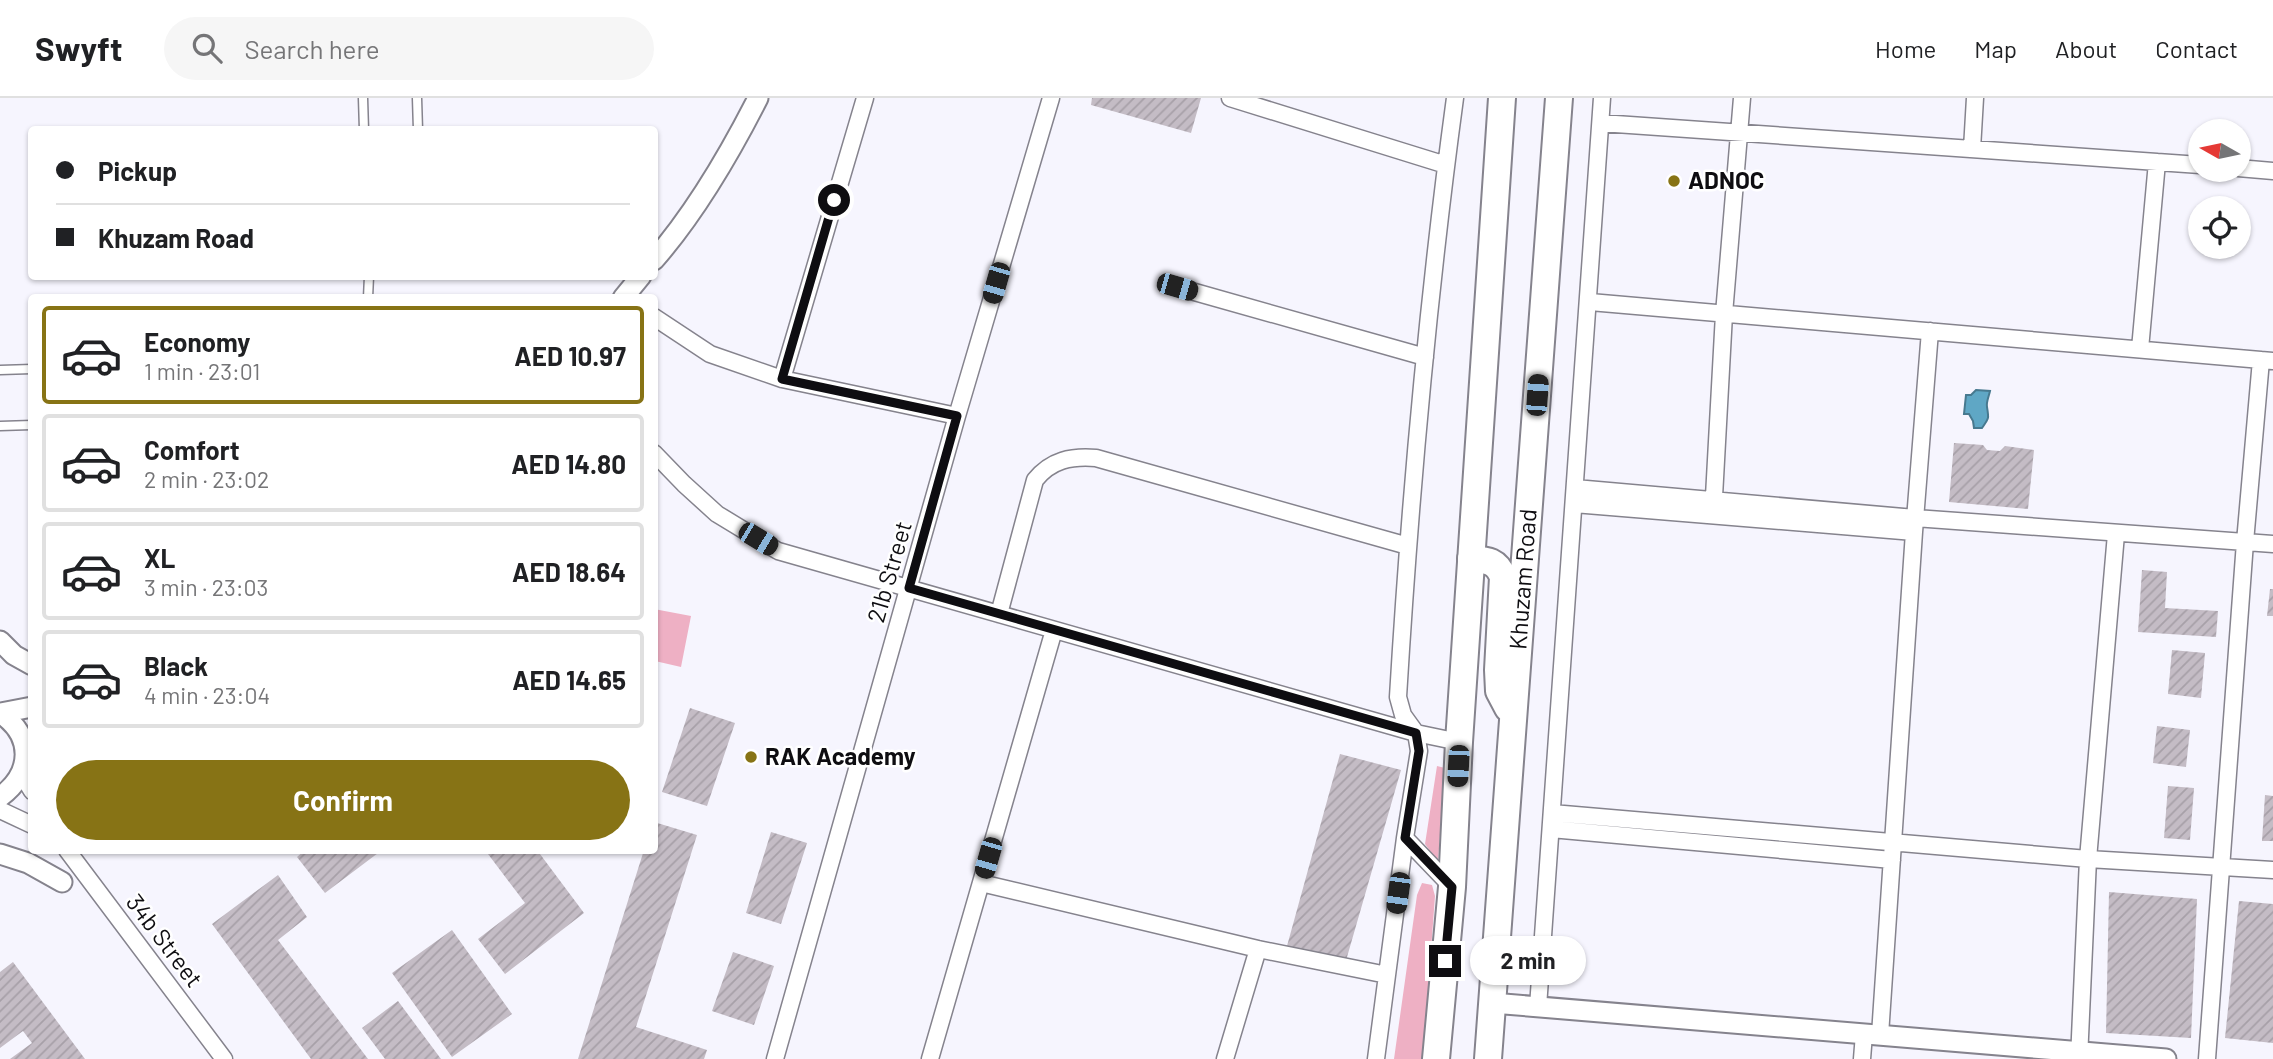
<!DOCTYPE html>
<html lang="en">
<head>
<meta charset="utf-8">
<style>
	:root { --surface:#fff; --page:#f6f6f6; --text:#202124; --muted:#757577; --line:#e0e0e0; --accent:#877315 }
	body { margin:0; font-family:Barlow,sans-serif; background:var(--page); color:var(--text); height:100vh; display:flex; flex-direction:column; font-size:26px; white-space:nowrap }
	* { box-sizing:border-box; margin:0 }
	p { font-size:23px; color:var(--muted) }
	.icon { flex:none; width:38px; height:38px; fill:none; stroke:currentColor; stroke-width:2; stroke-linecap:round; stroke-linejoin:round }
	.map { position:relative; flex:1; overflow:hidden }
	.panel { position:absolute; left:28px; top:196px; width:630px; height:560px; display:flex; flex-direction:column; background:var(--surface); border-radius:7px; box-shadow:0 2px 5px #0004 }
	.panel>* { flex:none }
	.hud { position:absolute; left:28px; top:28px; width:630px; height:154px; border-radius:7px; box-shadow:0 2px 5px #0004; display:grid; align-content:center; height:154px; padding:0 28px; background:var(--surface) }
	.needle { width:46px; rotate:279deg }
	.controls { position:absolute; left:2188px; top:21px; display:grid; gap:14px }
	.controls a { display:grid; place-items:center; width:63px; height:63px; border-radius:50%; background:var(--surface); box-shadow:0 2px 5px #0004; font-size:35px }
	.end { position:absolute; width:32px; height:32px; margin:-16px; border:9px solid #0e0d11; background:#fff; box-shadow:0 0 0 4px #fff }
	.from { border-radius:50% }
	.bubble { position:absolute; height:49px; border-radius:24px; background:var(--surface); box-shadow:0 2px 5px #0004; font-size:23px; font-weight:700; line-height:49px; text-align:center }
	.car { position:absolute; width:21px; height:42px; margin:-21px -10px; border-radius:9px; box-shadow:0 0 5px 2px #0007; background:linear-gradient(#222 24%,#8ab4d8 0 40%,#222 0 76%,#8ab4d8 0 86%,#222 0) }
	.hud b { display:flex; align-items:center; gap:24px; height:66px; font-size:26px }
	.hud b+b { border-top:2px solid var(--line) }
	.hud i { width:18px; height:18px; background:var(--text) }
	ul { padding:12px 0 0; list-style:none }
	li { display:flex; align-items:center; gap:21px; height:98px; margin:0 14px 10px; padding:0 14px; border:4px solid var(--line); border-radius:7px }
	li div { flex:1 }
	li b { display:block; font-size:26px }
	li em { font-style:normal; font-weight:700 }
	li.active { border-color:var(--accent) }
	li>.icon { width:63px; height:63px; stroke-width:1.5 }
	.action { display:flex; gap:14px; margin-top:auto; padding:14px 28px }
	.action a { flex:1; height:80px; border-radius:42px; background:var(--accent); color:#fff; font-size:28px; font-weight:700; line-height:80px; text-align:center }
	header { display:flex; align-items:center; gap:42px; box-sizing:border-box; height:98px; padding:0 35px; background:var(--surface); border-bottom:2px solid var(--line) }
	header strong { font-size:33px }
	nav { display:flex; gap:38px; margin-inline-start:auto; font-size:24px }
	.search { width:490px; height:63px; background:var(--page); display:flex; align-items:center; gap:18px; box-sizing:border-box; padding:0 24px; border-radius:38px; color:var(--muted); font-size:26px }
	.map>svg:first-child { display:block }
	.green { fill:#eeb0c4 }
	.water { fill:#5fa7c5; stroke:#47798f; stroke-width:2 }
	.building { fill:url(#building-hatch) }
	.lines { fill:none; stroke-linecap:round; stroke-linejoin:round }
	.service-casing { stroke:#85838d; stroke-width:11 }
	.minor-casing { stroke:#85838d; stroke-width:19 }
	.tertiary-casing { stroke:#85838d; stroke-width:23 }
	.primary-casing { stroke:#85838d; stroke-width:30 }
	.service { stroke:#fff; stroke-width:8 }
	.minor { stroke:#fff; stroke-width:16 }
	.tertiary { stroke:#fff; stroke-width:19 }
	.primary { stroke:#fff; stroke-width:26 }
	.route { stroke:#0e0d11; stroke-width:9 }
	.poi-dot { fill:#877315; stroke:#fff; stroke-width:2.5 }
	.labels { text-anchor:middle; stroke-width:5; stroke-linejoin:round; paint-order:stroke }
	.poi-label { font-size:24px; font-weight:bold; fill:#0e0d11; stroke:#fff; text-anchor:start }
	.street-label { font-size:24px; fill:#0e0d11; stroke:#fff }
</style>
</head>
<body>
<header>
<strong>Swyft</strong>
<div class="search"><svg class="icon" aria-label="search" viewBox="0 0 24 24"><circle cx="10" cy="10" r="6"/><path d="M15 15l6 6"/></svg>Search here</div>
<nav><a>Home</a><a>Map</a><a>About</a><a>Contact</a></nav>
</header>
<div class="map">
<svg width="2273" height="961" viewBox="0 0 2273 961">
	<defs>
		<pattern id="building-hatch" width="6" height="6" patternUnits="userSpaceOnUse" patternTransform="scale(1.75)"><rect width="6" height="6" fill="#c4bcc5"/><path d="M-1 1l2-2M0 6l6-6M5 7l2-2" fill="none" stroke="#a7a0a8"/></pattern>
	</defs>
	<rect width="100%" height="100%" fill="#f6f5fe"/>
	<!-- green -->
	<path class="green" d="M654,511L691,518L681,569L655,563Z
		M1437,668L1445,670L1438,764L1425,746Z
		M1422,785L1432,787L1435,798L1423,961H1394L1417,797Z"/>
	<!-- water -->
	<path class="water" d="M1976,292L1990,293C1989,298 1986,304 1987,309C1989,321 1989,320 1982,330H1974L1973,323L1969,316H1964L1966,297H1971Z"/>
	<!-- building -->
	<path class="building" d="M1092,0H1201L1191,35L1091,7Z
		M1954,345L1983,347L1987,352L2000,353L2005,348L2034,352L2028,411L1949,404Z
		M2142,472L2167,474L2165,510L2218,513L2216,539L2138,534Z
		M2270,491H2273V518H2267Z
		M2172,552L2205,555L2201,600L2168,596Z
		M690,610L735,625L707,708L662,694Z
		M2157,628L2190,632L2186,669L2153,665Z
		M1340,656L1401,672L1345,866L1287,848Z
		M2168,688L2194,690L2190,742L2164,740Z
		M2265,697L2273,698V743H2262Z
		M654,724L697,737L636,929L707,952L704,961H578L644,752H654Z
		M771,734L807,745L781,826L746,815Z
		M305,752H382L325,795L297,759Z
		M485,752H537L584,815L505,876L478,841L525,805Z
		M278,777L307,819L278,842L368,961H311L212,826Z
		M2109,794L2197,801L2191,940L2106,935Z
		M2239,803L2273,806V945L2225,940Z
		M452,832L512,916L452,959L392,875Z
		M733,854L774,868L754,927L712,913Z
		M13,864L85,961H10L32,945L23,933L0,950V874Z
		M398,903L441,961H385L362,930Z"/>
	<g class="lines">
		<defs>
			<path id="service" d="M363,0L364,32
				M417,0L418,32
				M368,200L369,178
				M0,272L32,271
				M0,328L32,327"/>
			<path id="minor" d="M1230,0L1446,67
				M1601,25L2200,67
				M1972,51L1975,0
				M2238,70L2273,73
				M1177,189L1425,259
				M1590,204L2273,263
				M654,219L710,256L782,281L957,318
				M2140,251L2157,64
				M782,281L865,0
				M654,355L684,386L717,416L778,453L1416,635L1459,644
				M1575,390L1915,420L2273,446
				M1574,406L1914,434
				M1713,417L1724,216L1742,0
				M999,516L1035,382C1051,362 1071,358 1096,360L1408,448
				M21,675L32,693
				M0,712L32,727
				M1552,715L2088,761L2273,772
				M1551,731L1892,762
				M1405,740L1452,789
				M67,752L224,961
				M981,785L1258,851L1387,877
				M1538,909L1602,0
				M1880,937L1914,434L1930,233
				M775,961L957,318L1051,0
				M930,961L1054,532
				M1225,961L1258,851
				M1376,961L1405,740L1419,653L1416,635L1403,617L1398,599C1410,399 1428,199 1455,0
				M1862,961L1864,936
				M2079,961L2088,761L2116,436
				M2207,961L2245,444L2261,262"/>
			<path id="tertiary" d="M654,162C696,114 729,57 758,0
				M623,200L641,178
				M0,543L14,557L32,567
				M0,615C34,638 33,675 0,699
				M1,615L32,609
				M0,756L28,765L62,784
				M1492,905L2166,961"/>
			<g id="primary">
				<path d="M1471,461C1488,462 1497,463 1503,479L1498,572L1499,593L1508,610"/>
				<path d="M1436,961L1452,789L1459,644L1502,0"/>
				<path id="s1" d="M1488,961L1559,0"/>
			</g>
		</defs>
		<!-- service casing -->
		<use href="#service" class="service-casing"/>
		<!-- minor casing -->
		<use href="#minor" class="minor-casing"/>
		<!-- tertiary casing -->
		<use href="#tertiary" class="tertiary-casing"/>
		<!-- primary casing -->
		<use href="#primary" class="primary-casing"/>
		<!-- service -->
		<use href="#service" class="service"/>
		<!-- minor -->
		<use href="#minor" class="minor"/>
		<!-- tertiary -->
		<use href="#tertiary" class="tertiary"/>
		<!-- primary -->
		<use href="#primary" class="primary"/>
	</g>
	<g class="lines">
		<!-- route -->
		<path class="route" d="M834,102L782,281L957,318L909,490L1416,635L1419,653L1405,740L1452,789L1445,863"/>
	</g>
	<!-- markers -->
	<g class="poi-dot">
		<circle cx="1674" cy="83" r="7"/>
		<circle cx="751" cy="659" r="7"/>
	</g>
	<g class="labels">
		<!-- poi labels -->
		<g class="poi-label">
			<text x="1688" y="91">ADNOC</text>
			<text x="765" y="667">RAK Academy</text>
		</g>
		<!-- street labels -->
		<g class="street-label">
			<text transform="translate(890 474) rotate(-74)" y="8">21b Street</text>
			<text dy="8" stroke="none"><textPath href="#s1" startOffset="481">Khuzam Road</textPath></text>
			<text transform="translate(164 843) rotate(53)" y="8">34b Street</text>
		</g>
	</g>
</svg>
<div class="controls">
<a><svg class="needle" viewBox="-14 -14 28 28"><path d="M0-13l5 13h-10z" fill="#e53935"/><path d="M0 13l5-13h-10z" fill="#757577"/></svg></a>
<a><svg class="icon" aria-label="locate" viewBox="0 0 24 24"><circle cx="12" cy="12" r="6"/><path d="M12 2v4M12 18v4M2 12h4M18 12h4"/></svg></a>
</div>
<i class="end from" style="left:834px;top:102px"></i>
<i class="end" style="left:1445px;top:863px"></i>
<div class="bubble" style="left:1470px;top:838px;width:116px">2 min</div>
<i class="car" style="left:996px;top:185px;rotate:196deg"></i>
<i class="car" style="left:1177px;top:189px;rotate:106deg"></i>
<i class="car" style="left:1537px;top:297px;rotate:4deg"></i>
<i class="car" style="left:758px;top:441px;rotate:121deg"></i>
<i class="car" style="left:1458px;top:668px;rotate:183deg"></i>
<i class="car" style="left:988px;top:760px;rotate:196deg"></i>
<i class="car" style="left:1398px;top:795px;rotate:188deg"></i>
<div class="hud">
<b><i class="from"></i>Pickup</b>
<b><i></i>Khuzam Road</b>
</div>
<section class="panel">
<ul>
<li class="active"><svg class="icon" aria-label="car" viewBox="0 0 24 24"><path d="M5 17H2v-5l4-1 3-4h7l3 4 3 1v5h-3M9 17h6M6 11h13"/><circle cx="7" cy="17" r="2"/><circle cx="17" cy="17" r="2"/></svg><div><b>Economy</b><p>1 min · 23:01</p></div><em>AED 10.97</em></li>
<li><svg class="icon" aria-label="car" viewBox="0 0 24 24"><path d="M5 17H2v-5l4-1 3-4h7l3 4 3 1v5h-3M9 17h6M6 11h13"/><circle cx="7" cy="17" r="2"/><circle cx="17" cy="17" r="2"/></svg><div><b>Comfort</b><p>2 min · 23:02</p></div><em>AED 14.80</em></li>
<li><svg class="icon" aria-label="car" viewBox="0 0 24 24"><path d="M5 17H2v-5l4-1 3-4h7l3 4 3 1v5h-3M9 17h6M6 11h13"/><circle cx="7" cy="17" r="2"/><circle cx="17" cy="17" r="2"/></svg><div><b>XL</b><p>3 min · 23:03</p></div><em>AED 18.64</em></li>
<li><svg class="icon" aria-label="car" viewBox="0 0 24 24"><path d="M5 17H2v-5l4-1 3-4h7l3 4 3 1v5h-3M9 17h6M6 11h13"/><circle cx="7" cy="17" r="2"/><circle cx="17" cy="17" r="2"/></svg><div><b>Black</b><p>4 min · 23:04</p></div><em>AED 14.65</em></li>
</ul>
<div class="action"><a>Confirm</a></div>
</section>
</div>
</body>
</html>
